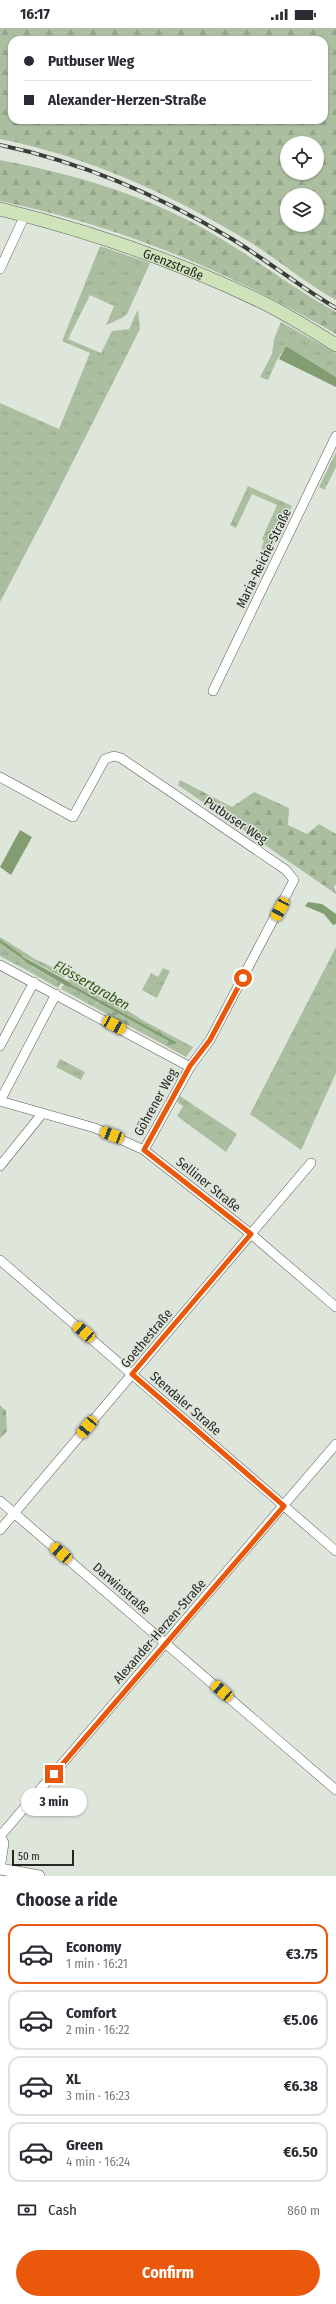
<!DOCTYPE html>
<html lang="en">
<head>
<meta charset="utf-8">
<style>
	:root { --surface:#fff; --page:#f2f2f3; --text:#2b2b33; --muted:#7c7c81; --line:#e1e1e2; --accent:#ea580c }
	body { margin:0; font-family:"Fira Sans Condensed",sans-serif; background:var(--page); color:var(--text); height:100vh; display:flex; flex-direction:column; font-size:15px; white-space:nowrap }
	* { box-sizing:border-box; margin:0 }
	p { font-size:13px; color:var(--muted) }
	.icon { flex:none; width:22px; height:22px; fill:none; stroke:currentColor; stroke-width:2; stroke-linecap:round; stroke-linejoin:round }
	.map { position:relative; height:1848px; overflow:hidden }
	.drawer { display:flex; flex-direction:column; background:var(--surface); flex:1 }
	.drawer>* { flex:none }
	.guide { position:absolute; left:8px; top:8px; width:320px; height:88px; border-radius:12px; box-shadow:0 1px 3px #0004; display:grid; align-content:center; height:88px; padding:0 16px; background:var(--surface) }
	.controls { position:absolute; left:280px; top:108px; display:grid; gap:8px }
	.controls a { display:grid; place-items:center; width:44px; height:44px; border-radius:50%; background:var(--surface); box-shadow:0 1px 3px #0004; font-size:20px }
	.scale { position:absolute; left:12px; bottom:10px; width:62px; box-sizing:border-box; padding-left:4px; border:2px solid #252723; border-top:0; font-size:11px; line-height:14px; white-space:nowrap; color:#252723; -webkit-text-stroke:3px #dee5db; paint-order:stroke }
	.end { position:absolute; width:18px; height:18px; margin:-9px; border:5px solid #ea580c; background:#fff; box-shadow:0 0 0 2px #fff }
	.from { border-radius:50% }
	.bubble { position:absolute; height:28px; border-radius:14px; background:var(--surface); box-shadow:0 1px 3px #0004; font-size:13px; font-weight:700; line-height:28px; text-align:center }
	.car { position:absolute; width:12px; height:24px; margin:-12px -6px; border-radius:5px; box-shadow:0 0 3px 1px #0007; background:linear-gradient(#f5c518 24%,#345 0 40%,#f5c518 0 76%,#345 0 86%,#f5c518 0) }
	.guide b { display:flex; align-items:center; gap:14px; height:38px; font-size:15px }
	.guide b+b { border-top:1px solid var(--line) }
	.guide i { width:10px; height:10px; background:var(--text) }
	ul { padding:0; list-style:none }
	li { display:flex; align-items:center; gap:12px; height:60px; margin:0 8px 6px; padding:0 8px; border:2px solid var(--line); border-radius:12px }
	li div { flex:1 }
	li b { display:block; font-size:15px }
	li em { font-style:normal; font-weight:700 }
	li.on { border-color:var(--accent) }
	li>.icon { width:36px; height:36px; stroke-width:1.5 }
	h2 { padding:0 16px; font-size:18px; line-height:48px }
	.pay { display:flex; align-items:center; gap:10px; height:44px; padding:0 16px; font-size:15px }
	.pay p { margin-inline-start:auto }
	.button { display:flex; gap:8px; margin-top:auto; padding:8px 16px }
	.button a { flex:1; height:46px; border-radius:24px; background:var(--accent); color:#fff; font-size:16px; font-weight:700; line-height:46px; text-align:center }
	.status { display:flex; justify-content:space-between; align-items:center; height:28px; padding:0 20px; background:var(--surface); direction:ltr }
	.status svg { height:11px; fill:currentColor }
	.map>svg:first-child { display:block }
	.grass { fill:url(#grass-tufts) }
	.forest { fill:url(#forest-firs); fill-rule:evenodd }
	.water { fill:#819d71 }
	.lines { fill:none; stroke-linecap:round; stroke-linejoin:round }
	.stream { stroke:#819d71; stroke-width:2.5 }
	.minor-casing { stroke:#5a5f57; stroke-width:10 }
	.tertiary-casing { stroke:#5a5f57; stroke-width:12 }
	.secondary-casing { stroke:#5a5f57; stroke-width:14 }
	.minor { stroke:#fff; stroke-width:9 }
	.tertiary { stroke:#fff; stroke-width:11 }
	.secondary { stroke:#cfe3bb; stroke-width:13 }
	.rail-casing { stroke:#393c37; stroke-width:4 }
	.rail { stroke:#dee5db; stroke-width:2.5; stroke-dasharray:8; stroke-linecap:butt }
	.route { stroke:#ea580c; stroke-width:5 }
	.labels { text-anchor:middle; stroke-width:3; stroke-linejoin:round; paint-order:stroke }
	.street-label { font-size:13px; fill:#252723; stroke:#dee5db }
	.water-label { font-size:14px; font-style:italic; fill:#315414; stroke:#dee5db }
</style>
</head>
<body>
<div class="status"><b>16:17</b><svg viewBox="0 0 49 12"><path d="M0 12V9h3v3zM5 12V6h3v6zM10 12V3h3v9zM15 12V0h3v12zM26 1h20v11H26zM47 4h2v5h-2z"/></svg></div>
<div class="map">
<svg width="336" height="1848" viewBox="0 0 336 1848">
	<defs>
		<pattern id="grass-tufts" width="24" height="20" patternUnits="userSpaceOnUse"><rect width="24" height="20" fill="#abbfa0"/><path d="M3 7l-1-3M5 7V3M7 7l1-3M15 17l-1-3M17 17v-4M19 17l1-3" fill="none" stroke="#93a48a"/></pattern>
		<pattern id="forest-firs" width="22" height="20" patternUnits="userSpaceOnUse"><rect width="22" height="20" fill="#abbfa0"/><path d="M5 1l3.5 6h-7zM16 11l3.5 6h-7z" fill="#93a48a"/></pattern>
	</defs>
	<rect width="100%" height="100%" fill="#dee5db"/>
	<!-- grass -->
	<path class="grass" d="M100,218L150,235L127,286L122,290L106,297L114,278L90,267L68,311L101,325L112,303L129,301L138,281L140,301L51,477L0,574V375L59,401L90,325L62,313Z
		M281,294L336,325V349L286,318L277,332L268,352L260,349L272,326L274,311Z
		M336,424V439L327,457H326L325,462L319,459Z
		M248,458L292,478L270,525L261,521L264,513L262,511L277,477L252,466L236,500L230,497Z
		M0,909L35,931L67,946L64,950L19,926L33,939L30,944L0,928Z
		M336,919V1045L301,1122L250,1086Z
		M163,940L170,943L157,970L142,962L151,945L158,949Z
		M70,948L100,969L114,974L144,993L193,1019L186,1029L179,1025L183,1016L99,971L94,979L61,961L64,956L69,960L71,955L68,952Z
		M60,1031L85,1044L81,1052L56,1039Z
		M180,1068L237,1106L226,1124L177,1088L183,1078L177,1074Z"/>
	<!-- forest -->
	<path class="forest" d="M0,0H336V272C307,256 281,234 253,216C175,168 90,129 0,111ZM12,12H324V92H12ZM287,115H317V145H287ZM287,167H317V197H287Z
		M0,132C72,146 144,166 208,203C252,228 292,260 336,284V306C227,243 124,199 0,173Z
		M180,752L232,779L254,764L289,780L288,797L307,806L319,796L336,806V857L334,858L336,866L178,757Z
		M33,939L61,955L58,960L30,944Z
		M100,971L184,1016L179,1025L94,979Z
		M0,1377L6,1383L7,1403L0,1411Z"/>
	<!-- water -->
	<path class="water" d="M286,318L336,349V359L279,331Z
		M20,802L32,809L11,847L0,839Z
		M308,874L322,876L336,886V896L333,897L324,886L305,878Z
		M18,926L71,955L70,960L27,935Z"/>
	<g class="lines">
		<!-- stream -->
		<path class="stream" d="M0,913L21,928
			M68,956L175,1015"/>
		<defs>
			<path id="minor" d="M0,241L25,187
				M213,663L336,408
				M0,749L73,789L105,731L114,728L121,730L286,842L294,852L210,1012L190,1039L144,1122
				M0,937L190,1039
				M56,966L0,1073L95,1100L144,1122L251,1206L336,1279
				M0,1018L34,954
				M0,1138L42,1086
				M0,1232L336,1523
				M0,1473L336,1762
				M0,1502L311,1135
				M0,1806L4,1815L0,1841
				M1,1807L336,1416"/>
			<path id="tertiary" d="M0,1841L39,1848"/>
			<g id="secondary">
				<path id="s1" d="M0,181C90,203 179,234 262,274C288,287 312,302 336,317"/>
			</g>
		</defs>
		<!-- minor casing -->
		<use href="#minor" class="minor-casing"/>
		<!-- tertiary casing -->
		<use href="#tertiary" class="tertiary-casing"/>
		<!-- secondary casing -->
		<use href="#secondary" class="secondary-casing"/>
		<!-- minor -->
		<use href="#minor" class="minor"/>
		<!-- tertiary -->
		<use href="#tertiary" class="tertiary"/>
		<!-- secondary -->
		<use href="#secondary" class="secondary"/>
		<defs>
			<path id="rail" d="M0,117C81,134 162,169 232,211C268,233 300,259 336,280"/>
		</defs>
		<!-- rail casing -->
		<use href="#rail" class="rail-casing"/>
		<!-- rail -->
		<use href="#rail" class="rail"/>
	</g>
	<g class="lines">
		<!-- route -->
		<path class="route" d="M54,1746L284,1478L132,1346L251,1206L144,1122L190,1038L210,1012L243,950"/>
	</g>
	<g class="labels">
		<!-- street labels -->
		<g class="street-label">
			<text dy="5" stroke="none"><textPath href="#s1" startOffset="182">Grenzstraße</textPath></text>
			<text transform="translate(263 530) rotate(-64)" y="5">Maria-Reiche-Straße</text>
			<text transform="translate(236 792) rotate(34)" y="5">Putbuser Weg</text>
			<text transform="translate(155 1074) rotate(-61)" y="5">Göhrener Weg</text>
			<text transform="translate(209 1156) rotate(39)" y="5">Selliner Straße</text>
			<text transform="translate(146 1310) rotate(-50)" y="5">Goethestraße</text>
			<text transform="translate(186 1375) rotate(41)" y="5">Stendaler Straße</text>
			<text transform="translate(122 1560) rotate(41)" y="5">Darwinstraße</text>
			<text transform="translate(159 1603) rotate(-49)" y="5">Alexander-Herzen-Straße</text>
		</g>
		<!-- water labels -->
		<g class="water-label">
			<text transform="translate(92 957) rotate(30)" y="5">Flössertgraben</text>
		</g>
	</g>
</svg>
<div class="controls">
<a><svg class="icon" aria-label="locate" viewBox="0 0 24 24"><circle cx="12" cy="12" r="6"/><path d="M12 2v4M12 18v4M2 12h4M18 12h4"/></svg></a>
<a><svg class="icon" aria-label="layers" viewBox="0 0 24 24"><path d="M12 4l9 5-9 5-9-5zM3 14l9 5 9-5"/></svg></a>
</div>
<div class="scale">50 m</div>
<i class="end from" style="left:243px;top:950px"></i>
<i class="end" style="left:54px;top:1746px"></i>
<div class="bubble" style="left:21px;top:1760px;width:66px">3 min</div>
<i class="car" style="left:280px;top:881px;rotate:208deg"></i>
<i class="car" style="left:114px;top:997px;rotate:118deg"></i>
<i class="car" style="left:112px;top:1107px;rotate:291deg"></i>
<i class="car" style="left:84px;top:1304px;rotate:311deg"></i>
<i class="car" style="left:87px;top:1399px;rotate:220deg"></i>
<i class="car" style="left:61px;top:1525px;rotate:311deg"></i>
<i class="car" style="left:222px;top:1663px;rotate:311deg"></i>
<div class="guide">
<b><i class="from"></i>Putbuser Weg</b>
<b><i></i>Alexander-Herzen-Straße</b>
</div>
</div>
<section class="drawer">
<h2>Choose a ride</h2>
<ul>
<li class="on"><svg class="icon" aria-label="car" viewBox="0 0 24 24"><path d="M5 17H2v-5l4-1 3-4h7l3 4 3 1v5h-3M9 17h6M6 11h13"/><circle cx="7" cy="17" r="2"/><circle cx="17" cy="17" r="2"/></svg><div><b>Economy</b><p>1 min · 16:21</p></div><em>€3.75</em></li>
<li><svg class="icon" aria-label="car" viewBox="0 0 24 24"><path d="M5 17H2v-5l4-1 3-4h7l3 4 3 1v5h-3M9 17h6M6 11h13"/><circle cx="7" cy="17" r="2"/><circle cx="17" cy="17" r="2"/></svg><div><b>Comfort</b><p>2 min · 16:22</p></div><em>€5.06</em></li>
<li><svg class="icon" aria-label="car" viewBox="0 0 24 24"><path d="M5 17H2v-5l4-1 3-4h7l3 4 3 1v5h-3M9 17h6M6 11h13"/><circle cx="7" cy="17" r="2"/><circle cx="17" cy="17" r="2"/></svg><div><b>XL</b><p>3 min · 16:23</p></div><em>€6.38</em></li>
<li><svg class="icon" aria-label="car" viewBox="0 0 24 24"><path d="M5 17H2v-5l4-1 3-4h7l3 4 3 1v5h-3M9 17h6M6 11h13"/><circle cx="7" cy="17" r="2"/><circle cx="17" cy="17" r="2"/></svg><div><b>Green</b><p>4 min · 16:24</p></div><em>€6.50</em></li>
</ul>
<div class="pay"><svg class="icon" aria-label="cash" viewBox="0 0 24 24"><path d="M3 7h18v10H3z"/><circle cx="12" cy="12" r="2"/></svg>Cash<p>860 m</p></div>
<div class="button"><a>Confirm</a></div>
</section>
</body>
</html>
